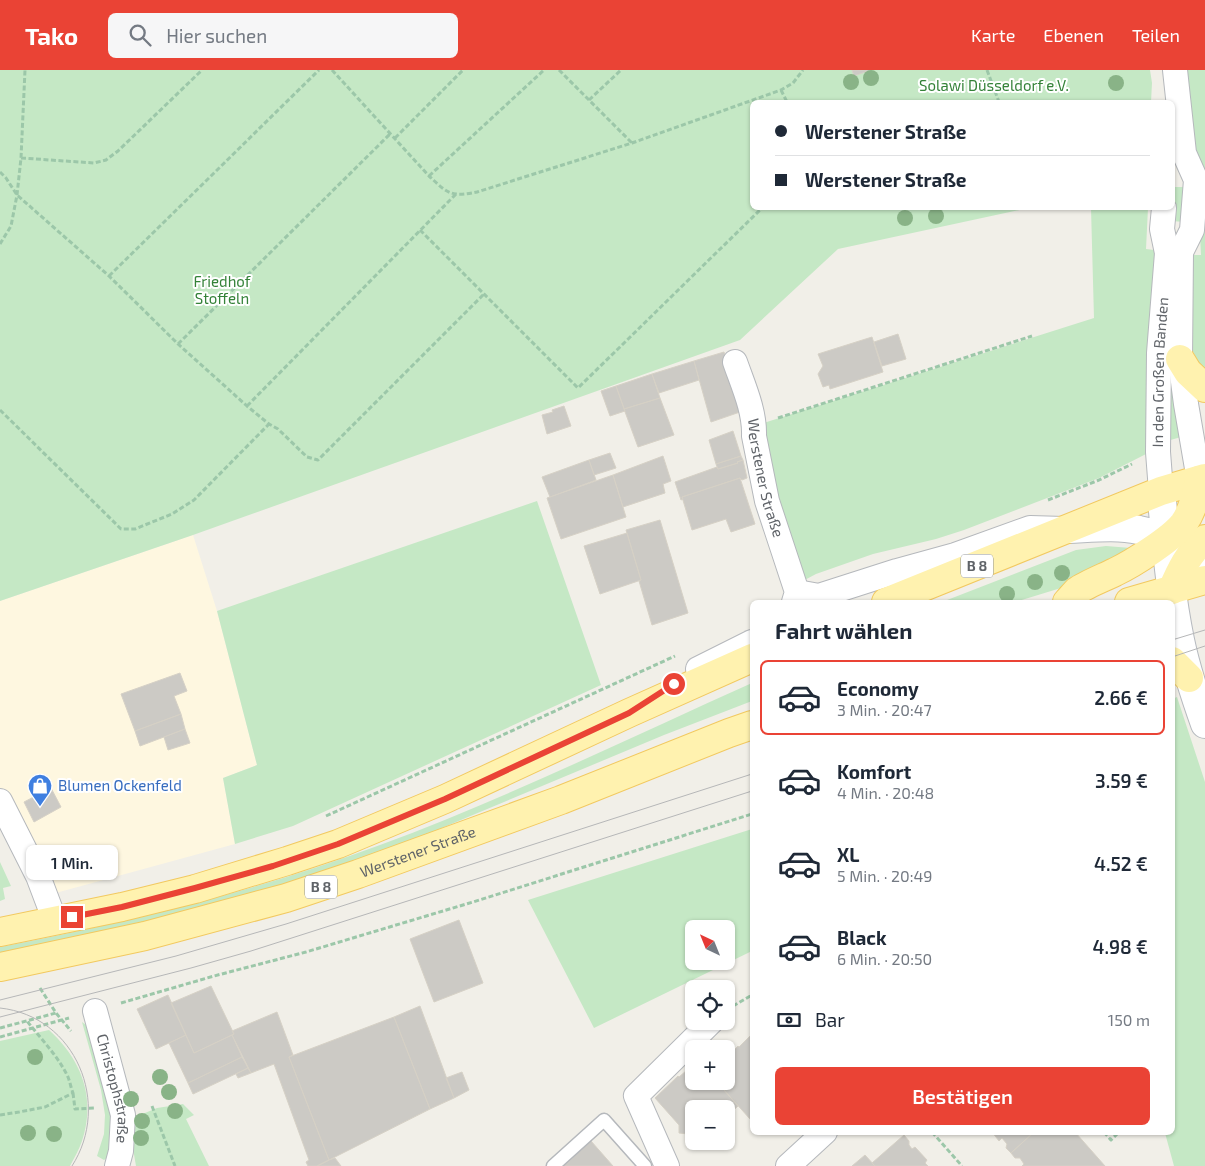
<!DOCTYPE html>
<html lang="de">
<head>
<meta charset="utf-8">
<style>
	:root { --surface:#fff; --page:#f6f6f7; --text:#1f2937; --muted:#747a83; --line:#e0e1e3; --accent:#ea4335 }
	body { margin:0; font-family:"Exo 2",sans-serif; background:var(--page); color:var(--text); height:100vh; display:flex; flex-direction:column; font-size:19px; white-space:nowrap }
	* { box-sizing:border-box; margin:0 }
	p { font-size:16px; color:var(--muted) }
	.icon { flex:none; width:28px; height:28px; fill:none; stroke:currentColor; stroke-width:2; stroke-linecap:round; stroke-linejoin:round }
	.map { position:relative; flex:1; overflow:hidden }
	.side { position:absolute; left:750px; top:530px; width:425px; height:535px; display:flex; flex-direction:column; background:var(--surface); border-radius:8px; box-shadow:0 1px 4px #0004 }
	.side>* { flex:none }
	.hud { position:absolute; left:750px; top:30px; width:425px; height:110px; border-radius:8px; box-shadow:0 1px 4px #0004; display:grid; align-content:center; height:110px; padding:0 25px; background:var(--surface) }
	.needle { width:32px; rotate:317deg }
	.buttons { position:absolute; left:685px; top:850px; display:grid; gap:10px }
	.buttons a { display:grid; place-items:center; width:50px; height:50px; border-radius:8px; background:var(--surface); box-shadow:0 1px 4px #0004; font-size:25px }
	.end { position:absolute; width:22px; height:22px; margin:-11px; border:6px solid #ea4335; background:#fff; box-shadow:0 0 0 2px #fff }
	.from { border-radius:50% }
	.bubble { position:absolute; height:35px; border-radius:8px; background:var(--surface); box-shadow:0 1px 4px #0004; font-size:16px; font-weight:600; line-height:35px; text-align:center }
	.hud b { display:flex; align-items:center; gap:18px; height:48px; font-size:19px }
	.hud b+b { border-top:1px solid var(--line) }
	.hud i { width:12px; height:12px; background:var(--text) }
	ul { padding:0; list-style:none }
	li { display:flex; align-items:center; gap:15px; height:75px; margin:0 10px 8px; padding:0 15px; border:2px solid transparent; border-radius:8px }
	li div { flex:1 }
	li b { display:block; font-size:19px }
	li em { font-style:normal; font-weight:600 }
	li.active { border-color:var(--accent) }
	li>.icon { width:45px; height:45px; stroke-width:1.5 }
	h2 { padding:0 25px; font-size:22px; line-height:60px }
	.pay { display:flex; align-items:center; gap:12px; height:55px; padding:0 25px; font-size:19px }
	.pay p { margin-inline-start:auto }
	.primary-button { display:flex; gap:10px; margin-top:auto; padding:10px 25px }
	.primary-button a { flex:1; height:58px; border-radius:8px; background:var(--accent); color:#fff; font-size:20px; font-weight:600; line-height:58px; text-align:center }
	header { display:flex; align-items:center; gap:30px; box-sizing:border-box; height:70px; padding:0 25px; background:var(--accent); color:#fff }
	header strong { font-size:24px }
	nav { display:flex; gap:28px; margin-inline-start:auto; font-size:18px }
	.search { width:350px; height:45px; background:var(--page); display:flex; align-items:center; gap:12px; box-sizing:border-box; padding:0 18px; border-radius:8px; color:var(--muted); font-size:19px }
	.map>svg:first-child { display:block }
	.commercial { fill:#fef7e0 }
	.green { fill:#c5e8c5; fill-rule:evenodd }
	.building { fill:#cccac5; stroke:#d6d1c6 }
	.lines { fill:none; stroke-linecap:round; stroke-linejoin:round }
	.lane-casing { stroke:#b5b8bc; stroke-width:15 }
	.street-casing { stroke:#b5b8bc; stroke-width:26 }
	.secondary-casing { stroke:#b6babf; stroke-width:30 }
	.primary-casing { stroke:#f2c960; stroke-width:30 }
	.path { stroke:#9cc7a9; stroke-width:3; stroke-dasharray:5 2.5; stroke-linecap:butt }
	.lane { stroke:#fff; stroke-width:12 }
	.street { stroke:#fff; stroke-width:24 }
	.secondary { stroke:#fff; stroke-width:28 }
	.primary { stroke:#fff2af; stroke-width:28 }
	.tram { stroke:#b6b7b8; stroke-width:1 }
	.tree { fill:#89b387 }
	.route { stroke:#ea4335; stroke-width:6 }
	.labels { text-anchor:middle; stroke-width:4; stroke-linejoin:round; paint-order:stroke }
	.shield { fill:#fff; stroke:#8f9295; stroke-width:1 }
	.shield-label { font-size:14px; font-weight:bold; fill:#5f6368 }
	.park-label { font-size:15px; fill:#348238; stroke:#fff }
	.street-label { font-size:15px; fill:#5f6368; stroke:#fff }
	.shop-label { font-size:15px; fill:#366cbe; stroke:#fff; text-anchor:start }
</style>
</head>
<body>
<header>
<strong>Tako</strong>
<div class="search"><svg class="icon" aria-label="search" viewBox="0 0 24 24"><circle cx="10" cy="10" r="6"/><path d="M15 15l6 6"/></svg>Hier suchen</div>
<nav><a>Karte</a><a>Ebenen</a><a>Teilen</a></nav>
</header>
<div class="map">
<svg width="1205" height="1096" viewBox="0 0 1205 1096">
	<rect width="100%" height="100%" fill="#f1efe8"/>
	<!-- commercial -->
	<path class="commercial" d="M193,465L217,541L257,695L223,708L235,774L52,824L0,727V531Z"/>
	<!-- green -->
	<path class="green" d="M0,0H1150L1152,13L1151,32H752V138H1029L838,179L740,270L193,465L0,531Z
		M1185,0H1205V306L1197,291L1191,277L1190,185H1201L1196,79Z
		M1173,117H1189L1186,152L1170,151L1172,138Z
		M1091,138H1148L1146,179L1162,181L1148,383L1099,408L964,460L936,469L873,484L816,504L799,513L757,355L1094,248Z
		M1165,278L1181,367L1167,371Z
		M537,431L601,615L293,756L235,774L223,708L257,695L217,541Z
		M1106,476L1131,478L1074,514L1015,532H942L1076,480Z
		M752,613V631L664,665L401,775L304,808L250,825L113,861L0,885V877C129,852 257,821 380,775C507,728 629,668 752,613Z
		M1177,627L1205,712V1096H1174L1165,1063L1172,1062V629Z
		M752,759V881L594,958L528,830ZM694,859H726V891H694Z
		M0,792L11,816L3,818L5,829L0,831Z
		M82,952L86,955L94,968L113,1041L111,1073L107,1088L104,1090L97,1086L104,1064L105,1045L101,1020Z
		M49,960C82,990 96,1028 82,1071C79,1080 74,1088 70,1096H0V971Z
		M183,1034L194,1045L186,1049L209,1096H136L128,1050L157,1038Z"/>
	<!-- building -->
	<path class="building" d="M852,0H871L854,6Z
		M898,264L906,289L882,296L874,272Z
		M872,267L883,302L830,319L829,315L823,317L818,304L823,296L818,284Z
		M724,282L740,342L711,352L694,291Z
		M694,291L699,310L659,323L652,304Z
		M652,304L660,328L624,339L616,316Z
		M616,316L625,341L610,346L601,321Z
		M660,328L674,365L638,377L624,339Z
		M564,336L571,356L547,364L542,345L553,342L552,340Z
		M733,361L741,386L716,394L709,370Z
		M610,383L616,398L594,405L589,390Z
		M663,386L671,411L663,414L665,423L623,437L613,405Z
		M741,386L743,390L737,392L738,393L718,399L716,394Z
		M589,390L596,410L550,427L542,407Z
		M743,390L747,408L742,410L740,408L682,427L683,429L681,430L675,412L717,397L718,399L738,393L737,392Z
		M613,405L626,447L561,469L547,428Z
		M740,408L755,454L731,462L726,449L692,460L682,427Z
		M660,450L688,543L652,555L639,511L641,510L626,460Z
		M627,463L641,510L600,524L584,476Z
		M180,603L187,621L174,626L181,644L135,661L121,624Z
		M181,644L185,659L140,676L135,661Z
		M185,659L190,673L168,680L164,667Z
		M51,718L61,737L34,752L24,732Z
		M459,850L483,913L434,932L410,869Z
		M211,916L234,964L194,983L171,933Z
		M168,925L186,965L156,979L137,939Z
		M420,936L454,1028L430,1039L394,947Z
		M277,942L293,985L289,987L329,1090L317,1096H308L306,1092L309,1090L274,994L251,1003L232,965L234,964L232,961Z
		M394,947L430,1039L329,1090L289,987Z
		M752,964V1047L750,1049L716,1011H726V988L738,976L739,977Z
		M186,965L194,983L232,965L242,987L188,1013L169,973Z
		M242,987L248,998L193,1024L188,1013Z
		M694,994V1011H716L738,1036L726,1047V1039H694V1071L688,1064L679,1063V1055L655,1028L678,1006L679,1007Z
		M248,998L251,1003L238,1008L236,1004Z
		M462,1002L469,1020L454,1028L446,1008Z
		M992,1062H1034L1011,1083L1006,1078L1007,1074L1002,1068L999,1071Z
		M1034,1062H1075L1105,1096H1022L1024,1094L1020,1088H1015L1011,1083Z
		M904,1065L909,1071V1075L912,1079L915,1077L927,1090L925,1093L928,1096H875L872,1093Z
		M591,1071L613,1096H564Z
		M865,1085L875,1096H852Z
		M335,1088L341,1096H317L329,1090Z"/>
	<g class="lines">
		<defs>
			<path id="lane" d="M553,1096L604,1050L645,1096"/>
			<g id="street">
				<path d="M1175,0L1184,83L1196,110L1192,160L1181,182L1180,289L1186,334L1199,410"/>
				<path id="s1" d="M735,292C743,315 755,341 754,366L767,431L797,522L794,532"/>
				<path id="s2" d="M1161,421L1158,382L1159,283L1167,183L1162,159L1164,138"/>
				<path d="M797,522L819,526L897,501L955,485L1030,458L1064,459"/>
				<path d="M698,599L752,572"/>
				<path d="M0,731L38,806L55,851"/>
				<path id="s3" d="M95,941L123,1045L121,1081L117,1096"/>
				<path d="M667,1096L636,1026L712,951"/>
				<path d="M788,1096L825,1062"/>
			</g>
			<path id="secondary" d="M1161,421C1166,471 1170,521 1180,570C1186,599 1195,626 1205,654
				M1069,459C1092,458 1117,455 1139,460C1163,464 1185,480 1205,492"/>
			<g id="primary">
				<path d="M1180,289L1188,302L1205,318"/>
				<path d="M1172,520C1180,501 1189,482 1205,469"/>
				<path d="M886,532L1161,421L1205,408"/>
				<path d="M1067,532C1070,529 1074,524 1077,521C1085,515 1105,507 1115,502C1132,494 1173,468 1184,453C1193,440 1196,425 1199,410"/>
				<path d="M1129,532L1205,510"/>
				<path d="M1172,591L1189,608"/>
				<path d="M0,862L122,837L195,819L287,791L338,774L445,729L629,643L752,588"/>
				<path id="s4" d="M0,897L145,866L286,828L358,804L561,730L729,663L752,655"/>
			</g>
		</defs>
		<!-- lane casing -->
		<use href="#lane" class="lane-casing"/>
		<!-- street casing -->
		<use href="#street" class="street-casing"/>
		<!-- secondary casing -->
		<use href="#secondary" class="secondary-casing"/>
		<!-- primary casing -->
		<use href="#primary" class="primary-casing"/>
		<!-- path -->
		<path class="path" d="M332,0L429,106C437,113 445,123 456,124C463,125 471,123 477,122L632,73L781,20L793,13L803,0
			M559,0L632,73
			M987,0L999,32
			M781,20L787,32
			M589,30L621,0
			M395,68L463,0
			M21,88L94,93L106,90L118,81L202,0
			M0,102L6,108L17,125L109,206L178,274L247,336L269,354L278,359L307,387L318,390L484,224
			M429,106L544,0
			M420,160L578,318L762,138
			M0,174L11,156L17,125L21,88L25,0
			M109,206L319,0
			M178,274L390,64
			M247,336L456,124
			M0,340L121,459H135L172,444L194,430L269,354
			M778,348L1032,266
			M1048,430L1099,410L1132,394
			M326,746L675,586
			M40,918L56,943L71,961
			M121,933L214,906L306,882L473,832L752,744
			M733,936L752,925
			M0,958L56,943
			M0,967L69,948
			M73,1023L75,1039L95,1038
			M152,1036L175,1096
			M0,1045L19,1042L45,1037L73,1023C71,1018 70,1012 68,1007C58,986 41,969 27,951
			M932,1062L962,1096
			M1104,1062L1111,1070L1119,1062"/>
		<!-- lane -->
		<use href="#lane" class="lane"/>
		<!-- street -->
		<use href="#street" class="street"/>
		<!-- secondary -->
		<use href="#secondary" class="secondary"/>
		<!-- primary -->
		<use href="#primary" class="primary"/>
		<!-- tram -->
		<path class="tram" d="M1172,570L1205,560
			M1172,587L1205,576
			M0,930L176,886L286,854L752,704
			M0,938C76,946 112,1034 72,1096
			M0,947L191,898L251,881L752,721"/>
	</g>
	<!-- trees -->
	<g class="tree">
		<circle cx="871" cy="8" r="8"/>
		<circle cx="851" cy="12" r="8"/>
		<circle cx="1116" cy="13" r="8"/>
		<circle cx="936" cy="146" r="8"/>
		<circle cx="905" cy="148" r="8"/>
		<circle cx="1062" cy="503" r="8"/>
		<circle cx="1035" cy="512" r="8"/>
		<circle cx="1007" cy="524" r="8"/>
		<circle cx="35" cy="987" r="8"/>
		<circle cx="160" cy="1007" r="8"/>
		<circle cx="169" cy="1022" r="8"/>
		<circle cx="131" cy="1029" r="8"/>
		<circle cx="175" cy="1041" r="8"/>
		<circle cx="142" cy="1051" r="8"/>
		<circle cx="28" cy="1063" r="8"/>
		<circle cx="54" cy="1064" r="8"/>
		<circle cx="141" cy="1068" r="8"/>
	</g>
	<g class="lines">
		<!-- route -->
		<path class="route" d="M72,847L122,837L195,818L273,796L338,774L445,729L629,643L674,614"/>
	</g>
	<!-- icons -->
	<defs>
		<symbol id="shop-pin" viewBox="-11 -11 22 30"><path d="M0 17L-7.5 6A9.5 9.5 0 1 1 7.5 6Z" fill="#3f7fe0" stroke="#fff"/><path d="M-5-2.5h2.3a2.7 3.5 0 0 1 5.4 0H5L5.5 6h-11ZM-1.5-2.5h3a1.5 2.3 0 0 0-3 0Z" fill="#fff"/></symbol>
	</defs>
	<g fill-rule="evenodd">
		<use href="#shop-pin" x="26" y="702" width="28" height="38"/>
	</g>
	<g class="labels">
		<!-- shield labels -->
		<g class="shield">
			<rect x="961" y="484.5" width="32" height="23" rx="4"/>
			<rect x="305" y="805.5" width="32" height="23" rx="4"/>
		</g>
		<g class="shield-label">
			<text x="977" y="501">B 8</text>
			<text x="321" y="822">B 8</text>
		</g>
		<!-- park labels -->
		<g class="park-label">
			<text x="994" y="21">Solawi Düsseldorf e.V.</text>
			<text x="222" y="217">Friedhof<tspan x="222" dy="17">Stoffeln</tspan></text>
		</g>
		<!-- street labels -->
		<g class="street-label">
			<text dy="5" stroke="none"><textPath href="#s2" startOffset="119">In den Großen Banden</textPath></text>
			<text dy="5" stroke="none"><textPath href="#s1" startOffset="120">Werstener Straße</textPath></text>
			<text dy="5" stroke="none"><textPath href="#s4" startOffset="434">Werstener Straße</textPath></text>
			<text dy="5" stroke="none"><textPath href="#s3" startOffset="80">Christophstraße</textPath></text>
		</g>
		<!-- shop labels -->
		<g class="shop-label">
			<text x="58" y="721">Blumen Ockenfeld</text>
		</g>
	</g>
</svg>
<div class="buttons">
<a><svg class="needle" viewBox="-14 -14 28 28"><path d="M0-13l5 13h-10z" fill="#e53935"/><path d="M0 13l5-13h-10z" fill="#747a83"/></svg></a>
<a><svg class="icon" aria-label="locate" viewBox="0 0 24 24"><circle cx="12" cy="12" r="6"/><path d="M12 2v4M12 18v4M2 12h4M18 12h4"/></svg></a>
<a>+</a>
<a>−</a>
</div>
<i class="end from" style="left:674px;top:614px"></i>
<i class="end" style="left:72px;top:847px"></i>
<div class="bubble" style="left:26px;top:775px;width:92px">1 Min.</div>
<div class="hud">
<b><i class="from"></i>Werstener Straße</b>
<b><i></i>Werstener Straße</b>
</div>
<section class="side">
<h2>Fahrt wählen</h2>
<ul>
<li class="active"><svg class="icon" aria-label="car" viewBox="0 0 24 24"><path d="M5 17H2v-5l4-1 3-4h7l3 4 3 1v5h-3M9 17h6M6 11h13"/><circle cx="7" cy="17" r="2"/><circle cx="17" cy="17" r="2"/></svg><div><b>Economy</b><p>3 Min. · 20:47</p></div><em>2.66 €</em></li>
<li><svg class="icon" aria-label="car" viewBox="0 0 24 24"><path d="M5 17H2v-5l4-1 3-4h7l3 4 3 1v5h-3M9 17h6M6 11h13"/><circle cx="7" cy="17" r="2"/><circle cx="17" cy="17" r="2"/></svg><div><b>Komfort</b><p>4 Min. · 20:48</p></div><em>3.59 €</em></li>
<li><svg class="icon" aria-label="car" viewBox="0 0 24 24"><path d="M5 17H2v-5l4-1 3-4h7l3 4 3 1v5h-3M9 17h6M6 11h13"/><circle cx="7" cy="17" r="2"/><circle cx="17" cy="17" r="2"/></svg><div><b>XL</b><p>5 Min. · 20:49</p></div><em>4.52 €</em></li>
<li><svg class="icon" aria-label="car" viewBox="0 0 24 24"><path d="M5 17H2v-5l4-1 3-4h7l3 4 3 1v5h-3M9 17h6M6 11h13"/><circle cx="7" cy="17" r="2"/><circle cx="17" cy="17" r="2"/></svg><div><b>Black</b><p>6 Min. · 20:50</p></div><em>4.98 €</em></li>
</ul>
<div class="pay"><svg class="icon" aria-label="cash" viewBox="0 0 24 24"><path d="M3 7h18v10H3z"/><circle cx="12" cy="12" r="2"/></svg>Bar<p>150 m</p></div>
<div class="primary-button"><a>Bestätigen</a></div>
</section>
</div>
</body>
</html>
